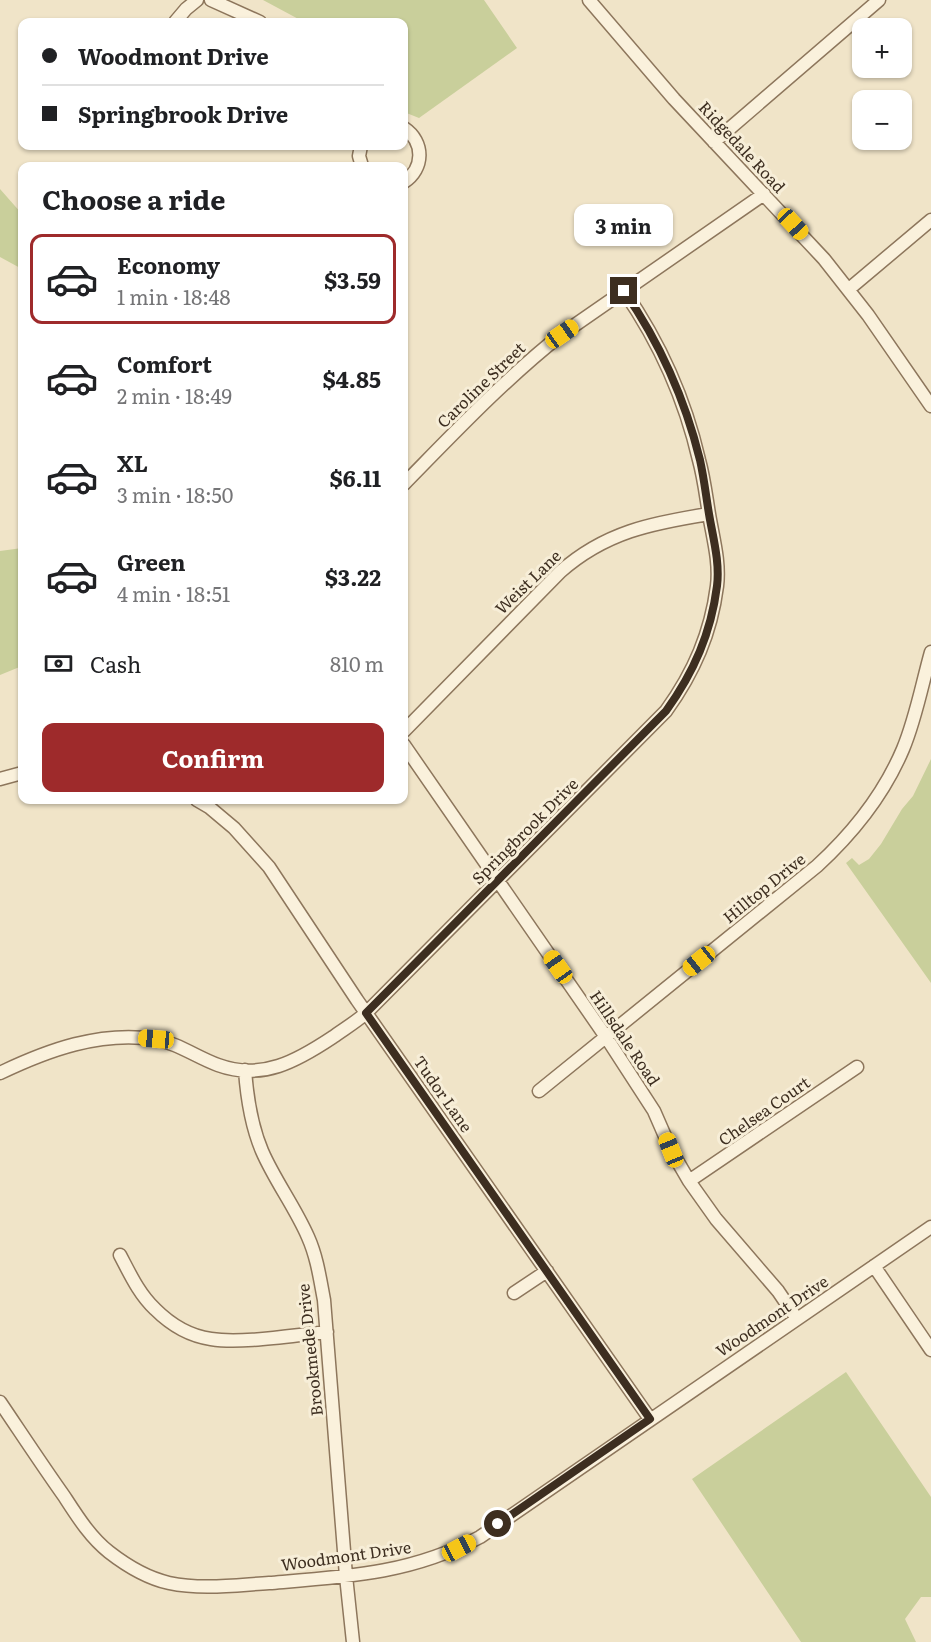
<!DOCTYPE html>
<html lang="en">
<head>
<meta charset="utf-8">
<style>
	:root { --surface:#fff; --page:#f6f6f6; --text:#202124; --muted:#757577; --line:#e0e0e0; --accent:#9e2a2b }
	body { margin:0; font-family:Literata,serif; background:var(--page); color:var(--text); height:100vh; display:flex; flex-direction:column; font-size:22px; white-space:nowrap }
	* { box-sizing:border-box; margin:0 }
	p { font-size:20px; color:var(--muted) }
	.icon { flex:none; width:33px; height:33px; fill:none; stroke:currentColor; stroke-width:2; stroke-linecap:round; stroke-linejoin:round }
	.map { position:relative; flex:1; overflow:hidden }
	.details { position:absolute; left:18px; top:162px; width:390px; height:642px; display:flex; flex-direction:column; background:var(--surface); border-radius:12px; box-shadow:0 2px 4px #0004 }
	.details>* { flex:none }
	.banner { position:absolute; left:18px; top:18px; width:390px; height:132px; border-radius:12px; box-shadow:0 2px 4px #0004; display:grid; align-content:center; height:132px; padding:0 24px; background:var(--surface) }
	.tools { position:absolute; left:852px; top:18px; display:grid; gap:12px }
	.tools a { display:grid; place-items:center; width:60px; height:60px; border-radius:12px; background:var(--surface); box-shadow:0 2px 4px #0004; font-size:30px }
	.end { position:absolute; width:27px; height:27px; margin:-14px; border:8px solid #3d2e20; background:#fff; box-shadow:0 0 0 3px #fff }
	.from { border-radius:50% }
	.bubble { position:absolute; height:42px; border-radius:12px; background:var(--surface); box-shadow:0 2px 4px #0004; font-size:20px; font-weight:700; line-height:42px; text-align:center }
	.car { position:absolute; width:18px; height:36px; margin:-18px -9px; border-radius:8px; box-shadow:0 0 4px 2px #0007; background:linear-gradient(#f5c518 24%,#345 0 40%,#f5c518 0 76%,#345 0 86%,#f5c518 0) }
	.banner b { display:flex; align-items:center; gap:21px; height:57px; font-size:22px }
	.banner b+b { border-top:2px solid var(--line) }
	.banner i { width:15px; height:15px; background:var(--text) }
	ul { padding:0; list-style:none }
	li { display:flex; align-items:center; gap:18px; height:90px; margin:0 12px 9px; padding:0 12px; border:3px solid transparent; border-radius:12px }
	li div { flex:1 }
	li b { display:block; font-size:22px }
	li em { font-style:normal; font-weight:700 }
	li.current { border-color:var(--accent) }
	li>.icon { width:54px; height:54px; stroke-width:1.5 }
	h2 { padding:0 24px; font-size:27px; line-height:72px }
	.pay { display:flex; align-items:center; gap:15px; height:66px; padding:0 24px; font-size:22px }
	.pay p { margin-inline-start:auto }
	.cta { display:flex; gap:12px; margin-top:auto; padding:12px 24px }
	.cta a { flex:1; height:69px; border-radius:12px; background:var(--accent); color:#fff; font-size:24px; font-weight:700; line-height:69px; text-align:center }
	.map>svg:first-child { display:block }
	.green { fill:#c9cf9b }
	.lines { fill:none; stroke-linecap:round; stroke-linejoin:round }
	.minor-casing { stroke:#8d765c; stroke-width:15 }
	.minor { stroke:#faf1dc; stroke-width:12 }
	.route { stroke:#3d2e20; stroke-width:8 }
	.labels { text-anchor:middle; stroke-width:6; stroke-linejoin:round; paint-order:stroke }
	.street-label { font-size:16px; fill:#3d2e20; stroke:#f7eed8 }
</style>
</head>
<body>
<div class="map">
<svg width="931" height="1642" viewBox="0 0 931 1642">
	<rect width="100%" height="100%" fill="#f0e4c8"/>
	<!-- green -->
	<path class="green" d="M263,0H484L517,48L419,118L404,112V22H304Z
		M0,189L22,214V269L0,257Z
		M22,548V666L0,675V551Z
		M931,759V983L846,863L852,858L859,865L869,859L881,844L902,809L913,796Z
		M846,1372L931,1497V1597H921L905,1619L916,1642H801L692,1479Z"/>
	<g class="lines">
		<defs>
			<path id="minor" d="M211,0L260,22
				M589,0L674,99L824,259L868,315L931,406
				M175,22L186,9L197,0
				M404,128C425,142 424,169 404,182
				M714,142L879,0
				M361,146L359,156L362,166
				M849,289L931,220
				M404,484C455,432 505,379 562,334L764,194
				M404,731L560,572C605,532 652,523 709,514
				M404,745L606,1037L654,1111L671,1150L689,1181L716,1219L778,1291L797,1319
				M0,779L22,773
				M197,800L209,807L234,828L269,867L357,1000L650,1419
				M245,1070C247,1098 251,1125 262,1151C275,1181 295,1207 308,1237C317,1257 320,1279 324,1300L346,1576L353,1642
				M0,1073C48,1050 100,1031 154,1039C178,1043 196,1057 218,1065C262,1081 297,1061 333,1037C344,1029 356,1022 366,1013L666,711C694,672 711,633 717,586C720,562 713,538 709,514C706,496 704,478 699,460C685,399 660,343 624,291
				M539,1091L817,866C853,833 884,794 903,749C916,718 922,684 931,652
				M689,1181L857,1067
				M120,1255C130,1274 139,1294 155,1309C170,1324 190,1336 211,1339C242,1344 294,1335 327,1332
				M874,1266L931,1350
				M514,1293L547,1271
				M0,1402C21,1433 42,1465 64,1496C77,1516 90,1537 109,1552C127,1566 147,1578 169,1583C202,1590 236,1585 269,1583C345,1577 411,1574 480,1537L931,1227"/>
		</defs>
		<!-- minor casing -->
		<use href="#minor" class="minor-casing"/>
		<!-- minor -->
		<use href="#minor" class="minor"/>
	</g>
	<g class="lines">
		<!-- route -->
		<path class="route" d="M498,1524L650,1419L366,1013L666,711C694,672 711,633 717,586C720,562 713,538 709,514C706,496 704,478 700,460C685,399 660,343 624,291"/>
	</g>
	<g class="labels">
		<!-- street labels -->
		<g class="street-label">
			<text transform="translate(742 147) rotate(47)" y="6">Ridgedale Road</text>
			<text transform="translate(481 385) rotate(-44)" y="6">Caroline Street</text>
			<text transform="translate(528 582) rotate(-44)" y="6">Weist Lane</text>
			<text transform="translate(525 831) rotate(-45)" y="6">Springbrook Drive</text>
			<text transform="translate(764 888) rotate(-39)" y="6">Hilltop Drive</text>
			<text transform="translate(625 1038) rotate(56)" y="6">Hillsdale Road</text>
			<text transform="translate(443 1094) rotate(55)" y="6">Tudor Lane</text>
			<text transform="translate(764 1111) rotate(-35)" y="6">Chelsea Court</text>
			<text transform="translate(772 1316) rotate(-34)" y="6">Woodmont Drive</text>
			<text transform="translate(310 1350) rotate(-96)" y="6">Brookmede Drive</text>
			<text transform="translate(346 1556) rotate(-8)" y="6">Woodmont Drive</text>
		</g>
	</g>
</svg>
<div class="tools">
<a>+</a>
<a>−</a>
</div>
<i class="end from" style="left:498px;top:1524px"></i>
<i class="end" style="left:624px;top:291px"></i>
<div class="bubble" style="left:574px;top:204px;width:99px">3 min</div>
<i class="car" style="left:793px;top:224px;rotate:137deg"></i>
<i class="car" style="left:562px;top:334px;rotate:55deg"></i>
<i class="car" style="left:699px;top:961px;rotate:231deg"></i>
<i class="car" style="left:558px;top:967px;rotate:325deg"></i>
<i class="car" style="left:156px;top:1039px;rotate:275deg"></i>
<i class="car" style="left:671px;top:1150px;rotate:338deg"></i>
<i class="car" style="left:459px;top:1548px;rotate:62deg"></i>
<div class="banner">
<b><i class="from"></i>Woodmont Drive</b>
<b><i></i>Springbrook Drive</b>
</div>
<section class="details">
<h2>Choose a ride</h2>
<ul>
<li class="current"><svg class="icon" aria-label="car" viewBox="0 0 24 24"><path d="M5 17H2v-5l4-1 3-4h7l3 4 3 1v5h-3M9 17h6M6 11h13"/><circle cx="7" cy="17" r="2"/><circle cx="17" cy="17" r="2"/></svg><div><b>Economy</b><p>1 min · 18:48</p></div><em>$3.59</em></li>
<li><svg class="icon" aria-label="car" viewBox="0 0 24 24"><path d="M5 17H2v-5l4-1 3-4h7l3 4 3 1v5h-3M9 17h6M6 11h13"/><circle cx="7" cy="17" r="2"/><circle cx="17" cy="17" r="2"/></svg><div><b>Comfort</b><p>2 min · 18:49</p></div><em>$4.85</em></li>
<li><svg class="icon" aria-label="car" viewBox="0 0 24 24"><path d="M5 17H2v-5l4-1 3-4h7l3 4 3 1v5h-3M9 17h6M6 11h13"/><circle cx="7" cy="17" r="2"/><circle cx="17" cy="17" r="2"/></svg><div><b>XL</b><p>3 min · 18:50</p></div><em>$6.11</em></li>
<li><svg class="icon" aria-label="car" viewBox="0 0 24 24"><path d="M5 17H2v-5l4-1 3-4h7l3 4 3 1v5h-3M9 17h6M6 11h13"/><circle cx="7" cy="17" r="2"/><circle cx="17" cy="17" r="2"/></svg><div><b>Green</b><p>4 min · 18:51</p></div><em>$3.22</em></li>
</ul>
<div class="pay"><svg class="icon" aria-label="cash" viewBox="0 0 24 24"><path d="M3 7h18v10H3z"/><circle cx="12" cy="12" r="2"/></svg>Cash<p>810 m</p></div>
<div class="cta"><a>Confirm</a></div>
</section>
</div>
</body>
</html>
